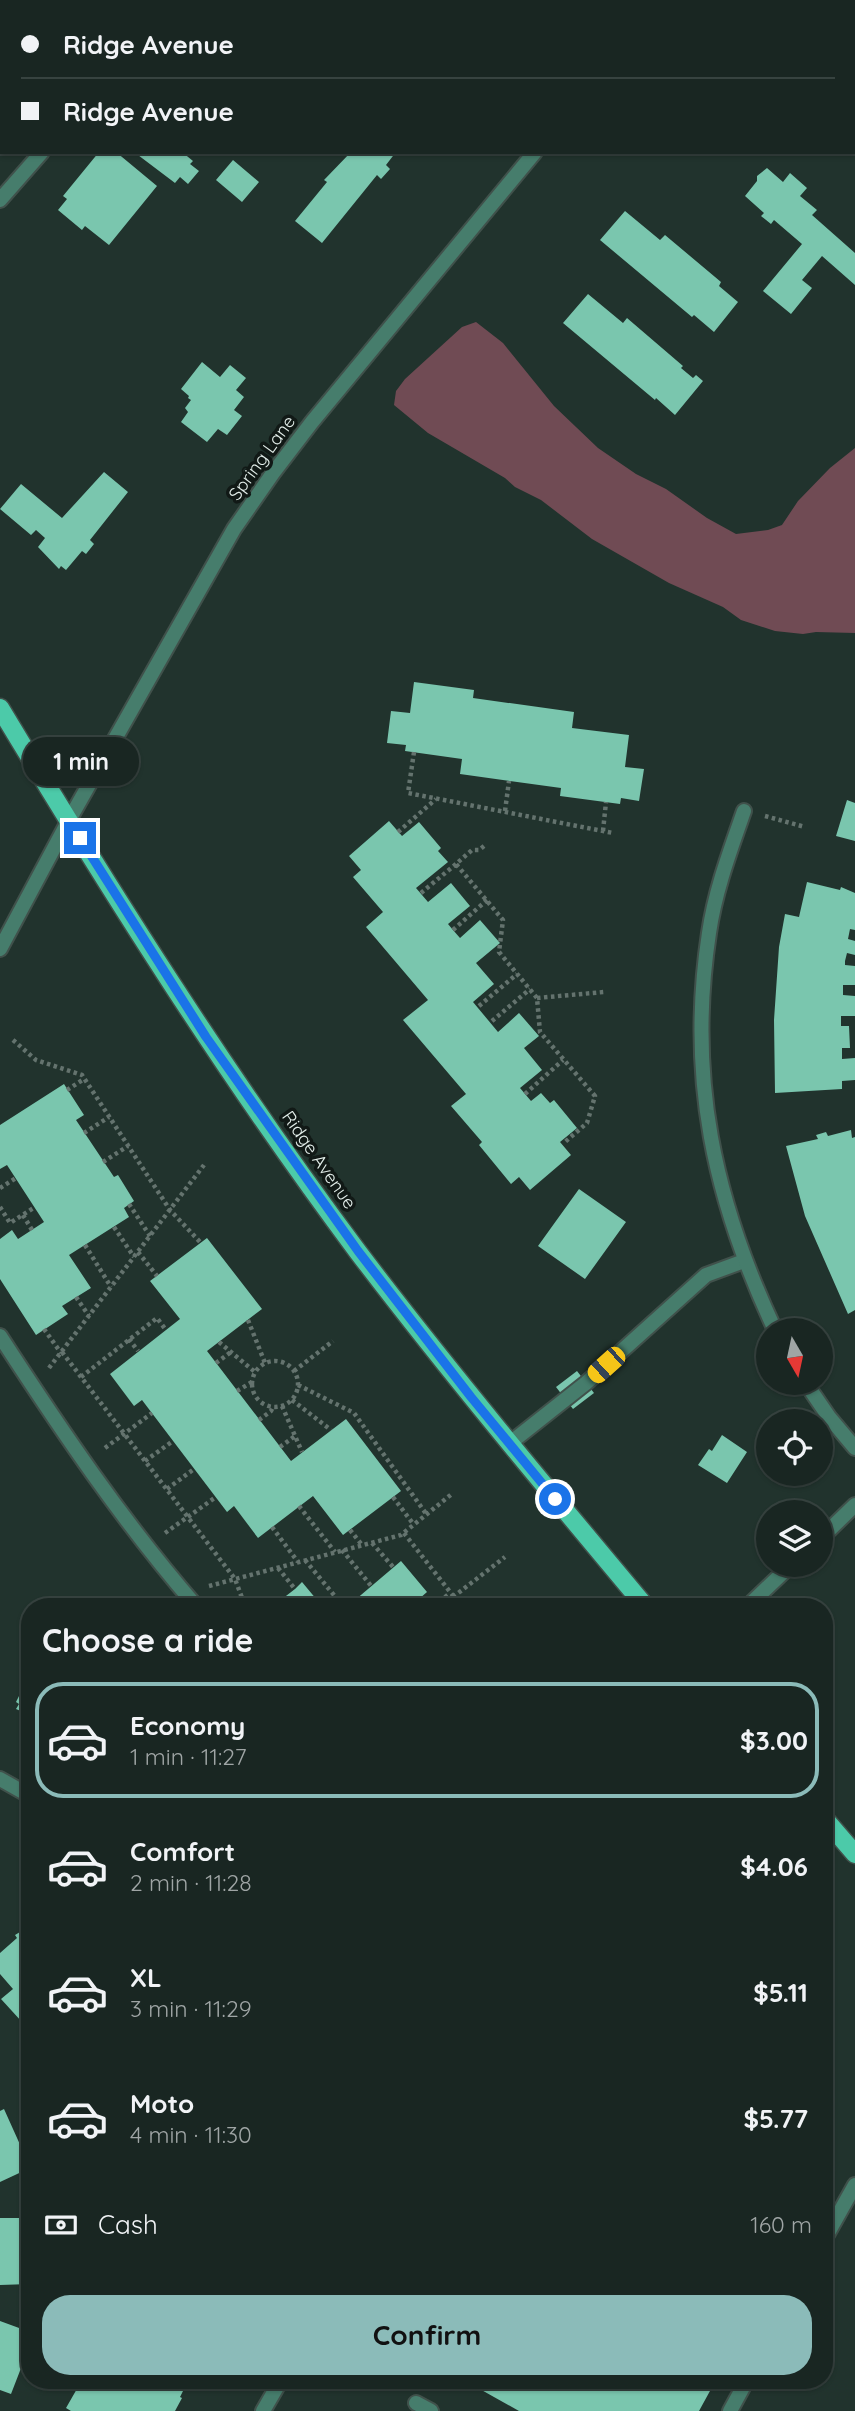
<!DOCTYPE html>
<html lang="en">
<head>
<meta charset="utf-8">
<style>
	:root { --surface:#192622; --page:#26322f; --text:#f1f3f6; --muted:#9fa5a5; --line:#374340; --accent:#8bbbb9 }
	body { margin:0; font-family:Quicksand,sans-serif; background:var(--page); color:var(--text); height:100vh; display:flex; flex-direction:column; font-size:26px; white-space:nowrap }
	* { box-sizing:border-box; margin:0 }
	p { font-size:23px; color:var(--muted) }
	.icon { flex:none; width:38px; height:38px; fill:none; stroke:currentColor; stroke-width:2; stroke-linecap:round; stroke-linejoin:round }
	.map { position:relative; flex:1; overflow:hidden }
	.sheet { position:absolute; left:21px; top:1598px; width:812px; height:791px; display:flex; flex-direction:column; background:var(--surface); border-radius:28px; box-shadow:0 2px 5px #0004,0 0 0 2px var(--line) }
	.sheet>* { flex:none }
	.banner { position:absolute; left:0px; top:0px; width:856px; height:154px; box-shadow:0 2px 5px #0004,0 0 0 2px var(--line); display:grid; align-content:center; height:154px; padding:0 21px; background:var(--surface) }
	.needle { width:46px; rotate:171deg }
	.buttons { position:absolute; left:756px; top:1318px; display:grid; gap:14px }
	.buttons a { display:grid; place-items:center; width:77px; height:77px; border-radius:50%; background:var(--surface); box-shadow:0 2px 5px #0004,0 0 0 2px var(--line); font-size:35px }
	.end { position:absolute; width:32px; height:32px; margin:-16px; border:9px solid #1a73e8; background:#fff; box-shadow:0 0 0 4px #fff }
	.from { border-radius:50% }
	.bubble { position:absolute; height:49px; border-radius:24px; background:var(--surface); box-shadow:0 2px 5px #0004,0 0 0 2px var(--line); font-size:23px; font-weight:800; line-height:49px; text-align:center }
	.car { position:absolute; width:21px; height:42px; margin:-21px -10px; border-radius:9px; box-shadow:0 0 5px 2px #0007; background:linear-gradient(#f5c518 24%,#345 0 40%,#f5c518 0 76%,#345 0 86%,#f5c518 0) }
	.banner b { display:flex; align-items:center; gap:24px; height:66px; font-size:26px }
	.banner b+b { border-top:2px solid var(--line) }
	.banner i { width:18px; height:18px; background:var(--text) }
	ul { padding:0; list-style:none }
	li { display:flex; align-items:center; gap:21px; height:116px; margin:0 14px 10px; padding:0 7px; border:4px solid transparent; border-radius:28px }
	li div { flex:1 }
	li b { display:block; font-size:26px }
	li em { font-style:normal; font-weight:800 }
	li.active { border-color:var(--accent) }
	li>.icon { width:63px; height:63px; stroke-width:1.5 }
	h2 { padding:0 21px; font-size:32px; line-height:84px }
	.pay { display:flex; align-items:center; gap:18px; height:77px; padding:0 21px; font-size:26px }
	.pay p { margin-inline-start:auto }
	.cta { display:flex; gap:14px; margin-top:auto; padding:14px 21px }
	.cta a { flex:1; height:80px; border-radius:28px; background:var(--accent); color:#111; font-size:28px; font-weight:800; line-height:80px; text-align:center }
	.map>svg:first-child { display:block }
	.green { fill:#704b54 }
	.building { fill:#7ac6ae }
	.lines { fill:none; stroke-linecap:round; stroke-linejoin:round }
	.service-casing { stroke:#40514b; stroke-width:18 }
	.minor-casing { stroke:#40514b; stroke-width:18 }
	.tertiary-casing { stroke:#40514b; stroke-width:18 }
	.primary-casing { stroke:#40514b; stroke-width:21 }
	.path { stroke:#64736e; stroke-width:4.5; stroke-dasharray:3.5 3.5; stroke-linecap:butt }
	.service { stroke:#467d6c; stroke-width:14 }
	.minor { stroke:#467d6c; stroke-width:14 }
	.tertiary { stroke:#467d6c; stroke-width:14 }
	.primary { stroke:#4ccaa9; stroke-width:18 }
	.route { stroke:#1a73e8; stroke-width:9 }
	.labels { text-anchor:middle; stroke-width:7; stroke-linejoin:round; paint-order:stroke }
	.street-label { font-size:18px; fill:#e4efeb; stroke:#111916 }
</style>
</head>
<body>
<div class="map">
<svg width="855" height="2411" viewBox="0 0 855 2411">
	<rect width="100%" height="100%" fill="#21332d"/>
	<!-- green -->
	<path class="green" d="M476,322L503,343L554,406L598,448L636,474L666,489L707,518L736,534L768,530L782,525L798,501L830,468L855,448V633L816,632L803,634L775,631L741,620L723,607L669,583L592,539L541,500L515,487L505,478L428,433L394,405L396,391L405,379L462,327Z"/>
	<!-- building -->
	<path class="building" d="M99,152H116L157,186L109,245L85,226L82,230L58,210L67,199L63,196Z
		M134,152H182L193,161L190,164L199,171L188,184L180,177L175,183Z
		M351,152H396L386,165L390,169L381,179L377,175L322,243L295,221L327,182L324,180Z
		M233,160L259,182L242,202L216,180Z
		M767,168L783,182L790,173L807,188L800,196L817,210L812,215L855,253V285L822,256L802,280L812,288L791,314L763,291L802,244L774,220L771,224L761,216L764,213L745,196L757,181V176Z
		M625,211L660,240L665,235L721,282L719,286L738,302L714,332L694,315L692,317L600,240Z
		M588,294L623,323L627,318L683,366L681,368L693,378L696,375L703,381L675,415L656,398L655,400L563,323Z
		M202,362L220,377L230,365L246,378L236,390L244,397L234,410L242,416L227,435L218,429L207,442L181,422L188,412L185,408L191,400L188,398L189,396L181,389Z
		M104,472L128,492L90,540L94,544L86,554L82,551L66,570L61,566L59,569L38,547L45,538L36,530L31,535L0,509L21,484L62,518Z
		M414,682L474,690L473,698L574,712L572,728L629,735L625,767L644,769L639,801L621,798L620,804L560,796L561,788L460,774L462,759L405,751L406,745L387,743L391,711L410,713Z
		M847,800L855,803V841L836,836Z
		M389,821L402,836L419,822L441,848L438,851L448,862L416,888L428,902L451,883L470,906L448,924L453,930L460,938L480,920L500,943L476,963L494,984L473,1002L498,1032L519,1013L539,1036L524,1048L542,1070L520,1088L531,1101L541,1093L550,1103L554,1100L577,1128L560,1142L571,1155L530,1190L519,1177L511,1184L479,1145L482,1142L451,1106L466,1094L403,1020L428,1000L366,927L383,912L353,877L361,870L349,856Z
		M807,882L840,890L841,887L855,893V930L850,929L848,939L855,941V955L847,953L845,961V965L855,966V985H843V995L855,996V1016H841V1026H849L850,1048H842V1059L855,1058V1080L842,1081V1089L775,1093L774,1020L779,947L785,914L799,917Z
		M64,1084L84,1115L76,1120L114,1177L118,1175L134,1201L124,1208L129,1217L69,1255L91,1288L62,1306L68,1314L36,1335L0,1279V1239L12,1230L18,1239L44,1222L7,1165L0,1169V1125Z
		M851,1130L852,1138L855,1137V1310L848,1314L805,1216L786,1146L818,1139L816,1135L826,1132L828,1136Z
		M579,1189L626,1222L585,1279L538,1246Z
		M207,1238L262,1309L207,1351L291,1461L346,1419L401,1491L343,1535L313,1496L258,1538L234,1506L227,1512L142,1400L134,1406L110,1374L180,1319L150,1281Z
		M577,1371L594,1393L573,1409L556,1387Z
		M722,1435L747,1452L727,1483L698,1465L709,1449L712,1451Z
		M401,1561L427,1592L419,1599L425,1606H348Z
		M302,1582L322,1606H273L295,1589Z
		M30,1674V1715L16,1709L19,1704L16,1702Z
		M30,1926V2016L22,2022L1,1999L13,1989L0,1974V1953L17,1938L15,1935Z
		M4,2109L22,2149L30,2145V2168L0,2182V2111Z
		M0,2218H30V2284L0,2285Z
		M0,2321L30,2332V2365L23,2363L11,2394L0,2390Z
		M82,2380H90L103,2387L105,2382L102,2380H163L183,2391L180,2397L182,2398L175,2411H71L66,2408Z
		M471,2380H716L699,2411H519L469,2383Z"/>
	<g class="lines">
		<defs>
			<path id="service" d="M0,1336C61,1430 123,1522 196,1606
				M509,1444L586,1383L706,1275L744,1261
				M824,2240L855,2185
				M416,2403L431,2411
				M730,2411L747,2380"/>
			<path id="minor" d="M175,2L177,0
				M662,2L663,0
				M0,200L42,152
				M744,811C730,851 715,891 709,933C687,1077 714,1200 775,1330
				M69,820L234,529L273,473L312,422L535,152
				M805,1382L829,1417L855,1448
				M821,1538L855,1505
				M748,1606L792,1564
				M0,1779L30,1796
				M263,2411L281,2380"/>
			<path id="tertiary" d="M0,949L69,820"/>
			<path id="primary" d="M0,708C112,894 228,1078 358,1252C450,1373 548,1490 645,1606
				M824,1818L855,1854"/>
		</defs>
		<!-- service casing -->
		<use href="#service" class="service-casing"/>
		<!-- minor casing -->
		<use href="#minor" class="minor-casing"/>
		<!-- tertiary casing -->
		<use href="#tertiary" class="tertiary-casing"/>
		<!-- primary casing -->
		<use href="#primary" class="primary-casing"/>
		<!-- path -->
		<path class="path" d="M414,752L408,793L613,833
			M505,811L509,781
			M765,816L805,827
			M603,831L606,802
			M398,832L436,799
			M484,846L479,850H472L456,864L503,920L499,952L537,998L540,1032L595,1096L587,1123L565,1142
			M421,893L456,864
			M453,930L487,900
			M537,998L604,992
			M479,1006L517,974
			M492,1021L530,989
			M13,1040L36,1060L82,1075L170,1210L201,1243
			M67,1090L84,1079
			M525,1094L563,1060
			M84,1133L109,1117
			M103,1162L128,1146
			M0,1188L16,1178
			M129,1204L150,1236
			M0,1207L10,1223L35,1207
			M23,1215L32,1230
			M114,1227L134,1257
			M85,1245L111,1287
			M138,1252L157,1276
			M76,1297L89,1316
			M248,1320L265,1363
			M44,1329L61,1353
			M129,1339L138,1351
			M219,1342L255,1372
			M62,1352L235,1579L245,1606
			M252 1384a23 23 0 1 1 46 0a23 23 0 1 1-46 0Z
			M216,1363L231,1352
			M49,1368L204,1165
			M294,1371L333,1341
			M81,1377L157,1318L166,1330
			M298,1385L354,1413L427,1515
			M237,1391L252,1382
			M292,1400L331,1430
			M282,1406L302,1452
			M259,1420L271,1411L273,1407
			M280,1447L295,1436
			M105,1448L152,1413
			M145,1461L173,1441
			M167,1489L194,1469
			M393,1497L414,1525
			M299,1506L335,1552
			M272,1527L298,1562
			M350,1530L362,1545
			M165,1533L216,1497
			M404,1533L461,1606
			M372,1543L394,1568
			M342,1550L372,1587
			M305,1560L343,1606
			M278,1568L295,1589
			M209,1586L401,1535L453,1493
			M453,1597L505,1557
			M434,1606L450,1593"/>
		<!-- service -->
		<use href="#service" class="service"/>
		<!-- minor -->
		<use href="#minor" class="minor"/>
		<!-- tertiary -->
		<use href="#tertiary" class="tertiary"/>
		<!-- primary -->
		<use href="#primary" class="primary"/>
	</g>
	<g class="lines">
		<!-- route -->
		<path class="route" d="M80,838L206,1037L358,1251L471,1397L555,1499"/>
	</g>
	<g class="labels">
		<!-- street labels -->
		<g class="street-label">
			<text transform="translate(262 458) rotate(-54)" y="6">Spring Lane</text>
			<text transform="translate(319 1160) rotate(55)" y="6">Ridge Avenue</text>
		</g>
	</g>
</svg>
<div class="buttons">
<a><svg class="needle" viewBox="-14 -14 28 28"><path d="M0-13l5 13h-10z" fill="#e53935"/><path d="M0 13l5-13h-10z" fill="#9fa5a5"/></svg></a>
<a><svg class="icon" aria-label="locate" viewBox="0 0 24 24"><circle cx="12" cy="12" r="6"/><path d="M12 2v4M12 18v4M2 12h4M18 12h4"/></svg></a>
<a><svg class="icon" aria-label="layers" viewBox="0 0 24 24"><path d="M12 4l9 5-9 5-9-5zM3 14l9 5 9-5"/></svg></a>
</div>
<i class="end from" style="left:555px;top:1499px"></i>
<i class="end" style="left:80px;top:838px"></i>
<div class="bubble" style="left:23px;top:737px;width:116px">1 min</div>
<i class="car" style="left:606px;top:1365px;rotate:228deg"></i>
<div class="banner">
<b><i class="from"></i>Ridge Avenue</b>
<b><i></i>Ridge Avenue</b>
</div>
<section class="sheet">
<h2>Choose a ride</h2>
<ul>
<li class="active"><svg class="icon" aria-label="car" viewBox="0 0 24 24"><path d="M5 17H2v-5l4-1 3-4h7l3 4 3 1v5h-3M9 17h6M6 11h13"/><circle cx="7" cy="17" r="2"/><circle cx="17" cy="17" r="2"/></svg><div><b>Economy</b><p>1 min · 11:27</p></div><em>$3.00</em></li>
<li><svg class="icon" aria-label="car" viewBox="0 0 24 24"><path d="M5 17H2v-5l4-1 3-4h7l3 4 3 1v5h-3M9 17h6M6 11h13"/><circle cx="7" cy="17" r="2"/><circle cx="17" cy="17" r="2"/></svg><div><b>Comfort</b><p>2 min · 11:28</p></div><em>$4.06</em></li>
<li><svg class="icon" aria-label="car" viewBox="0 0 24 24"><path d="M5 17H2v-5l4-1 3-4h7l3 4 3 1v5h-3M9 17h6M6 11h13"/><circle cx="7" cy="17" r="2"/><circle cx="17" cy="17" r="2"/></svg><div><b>XL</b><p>3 min · 11:29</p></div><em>$5.11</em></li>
<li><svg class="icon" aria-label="car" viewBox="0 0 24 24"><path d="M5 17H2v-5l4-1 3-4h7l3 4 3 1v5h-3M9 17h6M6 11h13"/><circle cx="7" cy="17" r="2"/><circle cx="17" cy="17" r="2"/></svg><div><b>Moto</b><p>4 min · 11:30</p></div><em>$5.77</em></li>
</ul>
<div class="pay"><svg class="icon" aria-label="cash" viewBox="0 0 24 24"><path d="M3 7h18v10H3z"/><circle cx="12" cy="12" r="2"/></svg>Cash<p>160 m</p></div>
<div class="cta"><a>Confirm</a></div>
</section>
</div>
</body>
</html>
